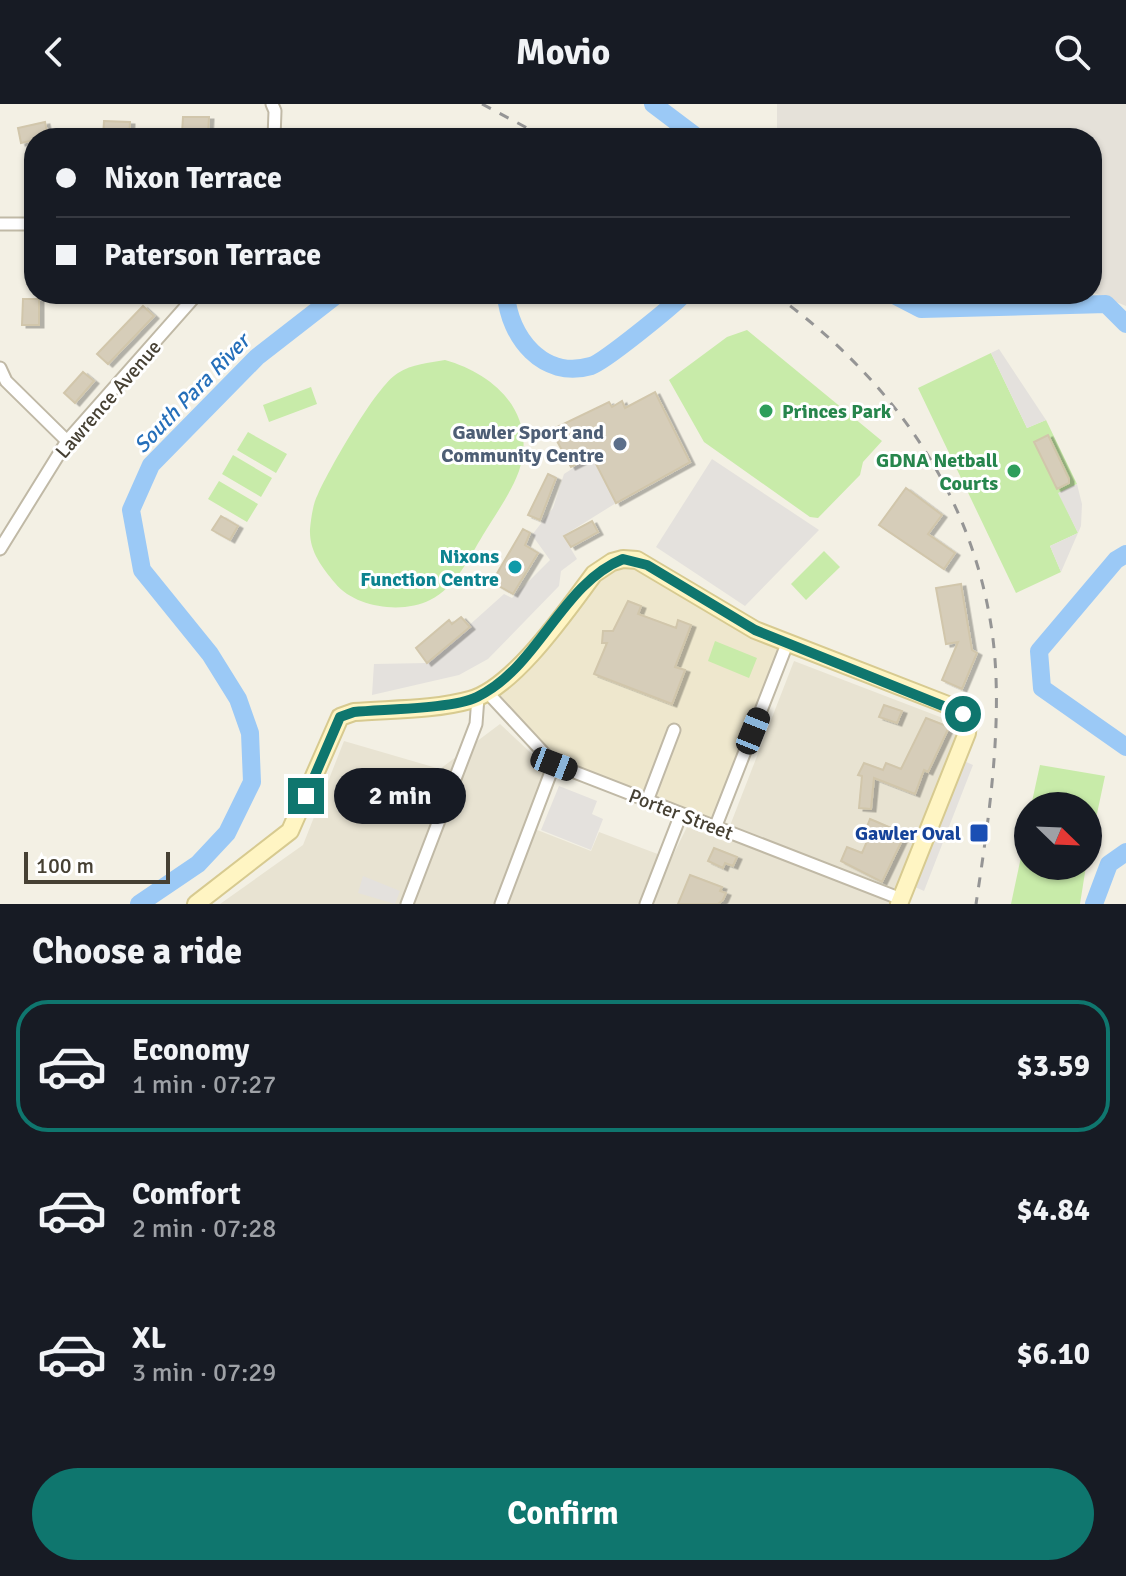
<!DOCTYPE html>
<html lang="en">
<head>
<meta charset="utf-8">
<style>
	:root { --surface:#171b24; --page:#20242c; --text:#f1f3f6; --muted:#9ea1a6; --line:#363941; --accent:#0f766e }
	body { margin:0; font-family:Signika,sans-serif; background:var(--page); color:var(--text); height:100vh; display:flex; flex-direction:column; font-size:30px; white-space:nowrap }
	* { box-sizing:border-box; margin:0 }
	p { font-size:26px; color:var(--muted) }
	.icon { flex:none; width:44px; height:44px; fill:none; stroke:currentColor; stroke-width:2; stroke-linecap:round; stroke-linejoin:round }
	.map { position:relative; height:800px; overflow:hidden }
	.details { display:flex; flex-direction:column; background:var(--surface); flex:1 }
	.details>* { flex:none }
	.guide { position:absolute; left:24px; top:24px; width:1078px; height:176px; border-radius:32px; box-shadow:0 2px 6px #0004; display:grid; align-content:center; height:176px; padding:0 32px; background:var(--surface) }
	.needle { width:52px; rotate:113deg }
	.fabs { position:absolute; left:1014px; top:688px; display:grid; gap:16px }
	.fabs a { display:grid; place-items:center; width:88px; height:88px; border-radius:50%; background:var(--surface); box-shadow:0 2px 6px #0004; font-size:40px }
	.scale { position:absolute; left:24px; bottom:20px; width:146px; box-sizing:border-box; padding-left:8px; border:4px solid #464033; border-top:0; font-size:22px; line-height:28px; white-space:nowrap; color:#464033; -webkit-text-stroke:6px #fff; paint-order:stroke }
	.end { position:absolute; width:36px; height:36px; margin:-18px; border:10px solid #0f766e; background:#fff; box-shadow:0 0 0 4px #fff }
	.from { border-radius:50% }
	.bubble { position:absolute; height:56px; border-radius:28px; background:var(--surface); box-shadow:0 2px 6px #0004; font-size:26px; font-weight:700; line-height:56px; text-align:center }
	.car { position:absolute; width:24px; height:48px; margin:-24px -12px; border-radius:10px; box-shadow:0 0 6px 2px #0007; background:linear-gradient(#222 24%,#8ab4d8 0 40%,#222 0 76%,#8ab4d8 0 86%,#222 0) }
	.guide b { display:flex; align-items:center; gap:28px; height:76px; font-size:30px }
	.guide b+b { border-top:2px solid var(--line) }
	.guide i { width:20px; height:20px; background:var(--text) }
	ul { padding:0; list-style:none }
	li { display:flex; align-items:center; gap:24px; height:132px; margin:0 16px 12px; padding:0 16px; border:4px solid transparent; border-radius:32px }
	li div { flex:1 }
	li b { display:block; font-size:30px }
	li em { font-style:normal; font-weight:700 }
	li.on { border-color:var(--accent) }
	li>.icon { width:72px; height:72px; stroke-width:1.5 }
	h2 { padding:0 32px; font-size:36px; line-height:96px }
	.cta { display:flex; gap:16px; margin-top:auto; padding:16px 32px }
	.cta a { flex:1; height:92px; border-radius:48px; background:var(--accent); color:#fff; font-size:32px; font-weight:700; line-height:92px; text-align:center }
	header { display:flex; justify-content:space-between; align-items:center; height:104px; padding:0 32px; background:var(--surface); font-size:36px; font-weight:700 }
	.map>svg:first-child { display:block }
	.residential { fill:#e8e3d2 }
	.industrial { fill:#e5e1d9 }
	.education { fill:#eee7cd }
	.green { fill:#c8eba9 }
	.parking { fill:#e4e1dd }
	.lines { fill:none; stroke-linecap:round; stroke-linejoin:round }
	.river { stroke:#9bc9f6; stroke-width:18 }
	.building { fill:#d6cdb9; stroke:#d1c6ab; stroke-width:2; filter:url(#shadow) }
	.street-casing { stroke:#c0b9a6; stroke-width:15 }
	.secondary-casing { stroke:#d7ca90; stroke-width:20 }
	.street { stroke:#fff; stroke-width:11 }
	.secondary { stroke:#fff5c3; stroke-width:16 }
	.rail { stroke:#959595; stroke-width:3; stroke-dasharray:10 10; stroke-linecap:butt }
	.route { stroke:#0f766e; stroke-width:10 }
	.leisure-dot { fill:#2e9e5b; stroke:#fff; stroke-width:3 }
	.service-dot { fill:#5c6f8a; stroke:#fff; stroke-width:3 }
	.culture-dot { fill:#0f9aa8; stroke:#fff; stroke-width:3 }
	.transit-dot { fill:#1a4fb4; stroke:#fff; stroke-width:3 }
	.labels { text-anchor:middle; stroke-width:6; stroke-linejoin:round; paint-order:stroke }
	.street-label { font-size:20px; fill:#464033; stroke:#fff }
	.leisure-label { font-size:20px; font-weight:bold; fill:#27864d; stroke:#fff; text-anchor:start }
	.service-label { font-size:20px; font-weight:bold; fill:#4e5e75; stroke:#fff; text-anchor:end }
	.culture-label { font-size:20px; font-weight:bold; fill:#0d838f; stroke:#fff; text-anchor:end }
	.transit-label { font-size:20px; font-weight:bold; fill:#164399; stroke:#fff; text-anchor:end }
	.water-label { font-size:22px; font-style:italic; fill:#256fba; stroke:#fff }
</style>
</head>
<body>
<header><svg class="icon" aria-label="back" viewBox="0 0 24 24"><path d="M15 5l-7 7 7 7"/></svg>Movio<svg class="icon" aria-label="search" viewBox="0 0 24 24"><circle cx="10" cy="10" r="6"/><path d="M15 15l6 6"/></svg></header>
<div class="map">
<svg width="1126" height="800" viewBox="0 0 1126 800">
	<defs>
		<filter id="shadow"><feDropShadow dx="4.5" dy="2.5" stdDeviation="0" flood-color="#0004"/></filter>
	</defs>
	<rect width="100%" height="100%" fill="#f3f0e4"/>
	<!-- residential -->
	<path class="residential" d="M794,557L961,621L889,800H220L303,741L344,637L440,665L500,620L547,664L527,722L591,747L599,728L671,755L687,723L724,737Z"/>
	<!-- industrial -->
	<path class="industrial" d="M777,0H1126V202L1092,188V34H777Z"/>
	<!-- education -->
	<path class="education" d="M623,455L787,540L715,724L554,660L487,588L594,470Z"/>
	<!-- green -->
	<path class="green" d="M747,226L882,337L863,358L860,371L818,414L810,413L704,338L669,276L727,233Z
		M991,249L1027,324L1046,316L1077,380L1059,389L1078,429L1050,442L1061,468L1016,489L918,284Z
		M445,256C495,270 538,310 519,367C511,389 495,411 483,431C469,454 456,483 430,496C403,510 355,504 335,479C322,463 309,447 310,425C311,415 313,399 318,390C330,364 376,282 398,269C412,260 429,259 445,256Z
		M311,283L317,300L269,318L263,301Z
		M248,328L287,350L276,369L237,346Z
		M233,351L272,374L261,393L222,370Z
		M219,377L258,400L247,418L208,395Z
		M824,447L840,463L806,496L791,480Z
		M715,537L757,554L749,574L708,557Z
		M1040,661L1105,672L1088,752V702H1031Z
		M1021,753L1028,754V762H1086L1080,800H1011Z"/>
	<!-- parking -->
	<path class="parking" d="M999,245L1046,316L1027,324L991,249Z
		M592,352L616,399L563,432L577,455L561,467L559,482L488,555L459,571L372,591L374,560L427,559L504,490L512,494L550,456L532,431L553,404L564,370Z
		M712,355L819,426L745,502L656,443Z
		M1077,380L1082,400L1081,422L1061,468L1050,442L1078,429L1058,389Z
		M964,657L973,661L924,787L915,783Z
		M559,682L597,697L592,710L603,715L591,746L541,726Z
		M363,772L400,787L395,800L358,789Z"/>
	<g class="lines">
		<!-- river -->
		<path class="river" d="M653,0L698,34
			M506,190C509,233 543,276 591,262C604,258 673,202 684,190
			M892,190L921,205L1106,200L1126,220
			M1126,450L1116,456L1039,547L1042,584L1126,643
			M139,800L198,760L227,729L252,678L250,629L238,595L210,550L142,466L131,406L151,361L257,253L338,190
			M1094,800L1109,760L1126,748"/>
	</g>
	<!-- building -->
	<path class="building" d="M183,13H209L208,30L182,29Z
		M104,17L130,18L129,34L103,33Z
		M45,18L48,33L21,39L18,24Z
		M23,195H39V221H22Z
		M143,202L154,212L108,260L97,250Z
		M83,268L94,277L75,299L64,289Z
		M655,288L690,358L616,399L592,352L571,363L551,326L609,298L612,303L622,297L625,304Z
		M1048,331L1069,375V379L1057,385L1034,338Z
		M548,370L556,374L540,416L528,411Z
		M906,384L942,411L928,430L955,449L944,465L879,421Z
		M221,412L238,422L230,436L212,426Z
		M592,417L598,428L571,443L564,432Z
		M523,425L530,429L525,441L538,449L513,490L492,478Z
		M961,480L972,546L977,549L962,585L942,576L958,538L946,540L936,484Z
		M628,497L641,502L638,510L676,524L678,516L691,521L675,563L685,566L672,600L594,570L607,539H602L603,527H613Z
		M461,513L470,523L427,559L416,544L449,516L452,520Z
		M884,601L902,607L897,619L879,613Z
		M926,614L949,623L928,668L924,666L915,690L874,674L871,705L859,704L862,672L858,671L864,659L883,666L886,659L901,665Z
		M870,715L905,730L882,778L841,757L847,743L862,749L868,735L863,733Z
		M714,744L737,753L733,762L725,759L723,764L708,757Z
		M690,771L722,783L720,787L726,789L723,796L718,800H678Z"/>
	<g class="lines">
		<defs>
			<path id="street" d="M272,0L275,7L274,34
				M0,120H34
				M0,264L6,277L67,337
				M0,445L67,337L197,190
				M487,588L554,660L901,795
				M647,697L674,626
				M715,724L787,540
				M407,800L476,620L478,593
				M501,800L554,660
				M646,800L681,710"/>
			<path id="secondary" d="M196,800L290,727L340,613L354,608C392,605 434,606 470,596C514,584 567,506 594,470L612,458L623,455L637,456L755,526L958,605L968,619L967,629L899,800"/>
		</defs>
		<!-- street casing -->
		<use href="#street" class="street-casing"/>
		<!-- secondary casing -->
		<use href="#secondary" class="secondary-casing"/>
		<!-- street -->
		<use href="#street" class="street"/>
		<!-- secondary -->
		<use href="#secondary" class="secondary"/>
		<!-- rail -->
		<path class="rail" d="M482,0L546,34
			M774,190C886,270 969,382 991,521C1005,608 989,714 976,800"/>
	</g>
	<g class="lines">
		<!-- route -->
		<path class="route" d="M306,692L340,613L354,608C384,605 453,605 477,593C539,563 561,480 623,455L647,461L755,526L963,610"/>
	</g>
	<!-- markers -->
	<g class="leisure-dot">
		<circle cx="766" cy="307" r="8"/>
		<circle cx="1014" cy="367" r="8"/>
	</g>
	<circle class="service-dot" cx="620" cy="340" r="8"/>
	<circle class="culture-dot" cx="515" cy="463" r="8"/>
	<rect class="transit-dot" x="969" y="719" width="20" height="20" rx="4"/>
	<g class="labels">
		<!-- street labels -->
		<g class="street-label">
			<text transform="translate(108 295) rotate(-49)" y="7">Lawrence Avenue</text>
			<text transform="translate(681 710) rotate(21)" y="7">Porter Street</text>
		</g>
		<!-- leisure labels -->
		<g class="leisure-label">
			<text x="782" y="314">Princes Park</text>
			<text x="998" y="363" text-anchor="end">GDNA Netball<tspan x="998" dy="23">Courts</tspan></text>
		</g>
		<!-- service labels -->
		<g class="service-label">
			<text x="604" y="335">Gawler Sport and<tspan x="604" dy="23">Community Centre</tspan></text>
		</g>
		<!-- culture labels -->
		<g class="culture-label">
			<text x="499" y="459">Nixons<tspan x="499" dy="23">Function Centre</tspan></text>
		</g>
		<!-- transit labels -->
		<g class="transit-label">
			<text x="961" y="736">Gawler Oval</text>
		</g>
		<!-- water labels -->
		<g class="water-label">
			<text transform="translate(191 289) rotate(-46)" y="8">South Para River</text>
		</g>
	</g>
</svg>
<div class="fabs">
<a><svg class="needle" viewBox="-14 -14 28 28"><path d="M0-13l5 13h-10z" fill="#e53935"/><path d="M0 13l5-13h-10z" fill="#9ea1a6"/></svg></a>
</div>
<div class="scale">100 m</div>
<i class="end from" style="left:963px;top:610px"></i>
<i class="end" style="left:306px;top:692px"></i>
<div class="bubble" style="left:334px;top:664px;width:132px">2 min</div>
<i class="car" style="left:753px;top:627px;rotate:22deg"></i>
<i class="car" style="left:554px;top:660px;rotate:111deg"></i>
<div class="guide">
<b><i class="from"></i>Nixon Terrace</b>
<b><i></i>Paterson Terrace</b>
</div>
</div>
<section class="details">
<h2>Choose a ride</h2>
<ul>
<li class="on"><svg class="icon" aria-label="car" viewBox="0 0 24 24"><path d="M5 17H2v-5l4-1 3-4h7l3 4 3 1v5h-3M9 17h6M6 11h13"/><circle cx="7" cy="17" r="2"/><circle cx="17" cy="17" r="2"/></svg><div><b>Economy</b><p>1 min · 07:27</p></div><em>$3.59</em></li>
<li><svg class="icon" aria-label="car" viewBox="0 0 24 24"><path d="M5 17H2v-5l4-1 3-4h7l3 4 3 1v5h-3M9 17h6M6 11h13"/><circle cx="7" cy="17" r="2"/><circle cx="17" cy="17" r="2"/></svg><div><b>Comfort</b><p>2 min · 07:28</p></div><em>$4.84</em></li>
<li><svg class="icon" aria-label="car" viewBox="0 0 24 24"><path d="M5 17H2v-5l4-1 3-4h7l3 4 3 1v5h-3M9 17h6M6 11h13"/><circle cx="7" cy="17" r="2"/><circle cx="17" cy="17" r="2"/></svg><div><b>XL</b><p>3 min · 07:29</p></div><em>$6.10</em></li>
</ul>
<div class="cta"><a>Confirm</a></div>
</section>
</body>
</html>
